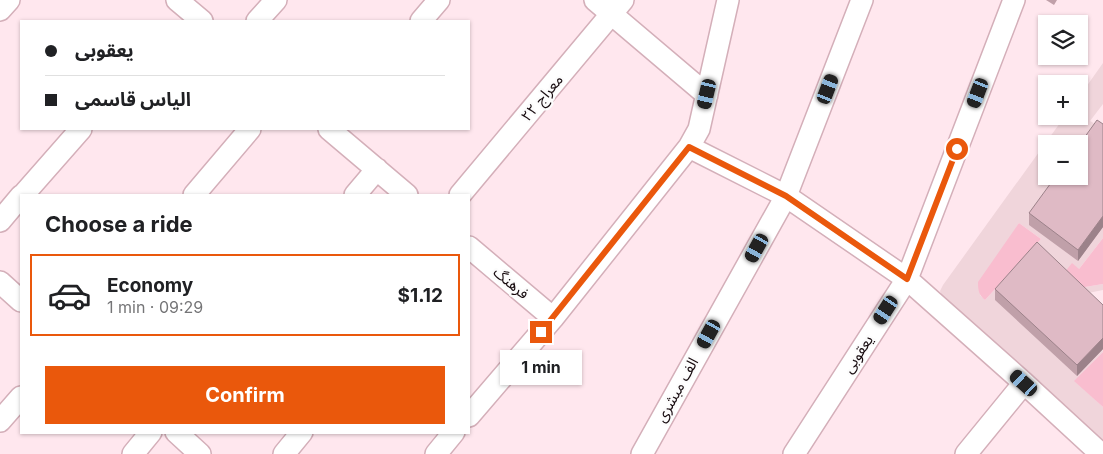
<!DOCTYPE html>
<html lang="en">
<head>
<meta charset="utf-8">
<style>
	:root { --surface:#fff; --page:#f2f2f2; --text:#202124; --muted:#757577; --line:#e0e0e0; --accent:#ea580c }
	body { margin:0; font-family:Inter,"Noto Sans Arabic",sans-serif; background:var(--page); color:var(--text); height:100vh; display:flex; flex-direction:column; font-size:19px; white-space:nowrap }
	* { box-sizing:border-box; margin:0 }
	p { font-size:16px; color:var(--muted) }
	.icon { flex:none; width:28px; height:28px; fill:none; stroke:currentColor; stroke-width:2; stroke-linecap:round; stroke-linejoin:round }
	.map { position:relative; flex:1; overflow:hidden }
	.sheet { position:absolute; left:20px; top:194px; width:450px; height:240px; display:flex; flex-direction:column; background:var(--surface); border-radius:0px; box-shadow:0 1px 4px #0004 }
	.sheet>* { flex:none }
	.hud { position:absolute; left:20px; top:20px; width:450px; height:110px; border-radius:0px; box-shadow:0 1px 4px #0004; display:grid; align-content:center; height:110px; padding:0 25px; background:var(--surface) }
	.tools { position:absolute; left:1038px; top:15px; display:grid; gap:10px }
	.tools a { display:grid; place-items:center; width:50px; height:50px; border-radius:0px; background:var(--surface); box-shadow:0 1px 4px #0004; font-size:25px }
	.end { position:absolute; width:22px; height:22px; margin:-11px; border:6px solid #ea580c; background:#fff; box-shadow:0 0 0 2px #fff }
	.from { border-radius:50% }
	.bubble { position:absolute; height:35px; border-radius:0px; background:var(--surface); box-shadow:0 1px 4px #0004; font-size:16px; font-weight:700; line-height:35px; text-align:center }
	.car { position:absolute; width:15px; height:30px; margin:-15px -8px; border-radius:6px; box-shadow:0 0 4px 1px #0007; background:linear-gradient(#222 24%,#8ab4d8 0 40%,#222 0 76%,#8ab4d8 0 86%,#222 0) }
	.hud b { display:flex; align-items:center; gap:18px; height:48px; font-size:19px }
	.hud b+b { border-top:1px solid var(--line) }
	.hud i { width:12px; height:12px; background:var(--text) }
	ul { padding:0; list-style:none }
	li { display:flex; align-items:center; gap:15px; height:82px; margin:0 10px 8px; padding:0 15px; border:2px solid var(--line); border-radius:0px }
	li div { flex:1 }
	li b { display:block; font-size:19px }
	li em { font-style:normal; font-weight:700 }
	li.current { border-color:var(--accent) }
	li>.icon { width:45px; height:45px; stroke-width:1.5 }
	h2 { padding:0 25px; font-size:22px; line-height:60px }
	.action { display:flex; gap:10px; margin-top:auto; padding:10px 25px }
	.action a { flex:1; height:58px; border-radius:0px; background:var(--accent); color:#fff; font-size:20px; font-weight:700; line-height:58px; text-align:center }
	.map>svg:first-child { display:block }
	.built { fill:#f0d5db; fill-rule:evenodd }
	.green { fill:#f9bdcf }
	.lines { fill:none; stroke-linecap:round; stroke-linejoin:round }
	.minor-casing { stroke:#d4afb9; stroke-width:24 }
	.minor { stroke:#fff; stroke-width:21 }
	.wall { fill:#c0a0a9 }
	.shaded-wall { fill:#9c828a }
	.building { fill:#dfbac5; stroke:#9c828a }
	.route { stroke:#ea580c; stroke-width:6 }
	.labels { text-anchor:middle; stroke-width:4.5; stroke-linejoin:round; paint-order:stroke }
	.street-label { font-size:15px; fill:#160a0e; stroke:#fcfcfc }
</style>
</head>
<body>
<div class="map">
<svg width="1103" height="454" viewBox="0 0 1103 454">
	<rect width="100%" height="100%" fill="#ffe7ee"/>
	<!-- built -->
	<path class="built" d="M1103,63V104L1090,121L1103,128L1079,156V144H1046V176H1064L1103,227V238L1079,269V288L1103,284V290L1088,293L1103,352L1075,381L1103,407V444L942,296L940,291L943,285L1065,116H1079V97ZM1019,223L1041,239L985,300L980,295Z"/>
	<!-- green -->
	<path class="green" d="M1019,223L1041,239L985,300C979,295 978,291 978,282Z
		M1103,238V284L1079,288L1064,273L1072,263L1079,269Z
		M1103,352V407L1074,381Z"/>
	<g class="lines">
		<defs>
			<path id="minor" d="M177,0L202,21
				M595,0L707,95
				M0,10L9,0
				M257,21L276,0
				M421,21L439,0
				M329,129L407,195
				M689,147L786,196L907,279L1024,383L1101,454
				M23,195L81,129
				M194,195L250,129
				M355,195L377,169
				M460,195L623,0
				M0,221L21,196
				M469,247L553,318
				M0,282L21,301
				M469,416L553,318L689,147L699,129L728,0
				M0,421L21,397
				M176,432L200,454
				M133,454L151,432
				M284,454L302,432
				M436,454L454,432
				M642,454L786,196L862,0
				M794,454L907,279L1014,0
				M966,454L1024,383"/>
		</defs>
		<!-- minor casing -->
		<use href="#minor" class="minor-casing"/>
		<!-- minor -->
		<use href="#minor" class="minor"/>
	</g>
	<!-- wall -->
	<path class="wall" d="M1046,0H1057L1054,5Z
		M1103,124V227L1078,261L1029,225V213Z
		M995,289L1103,305V349L1077,376L995,300Z"/>
	<!-- shaded-wall -->
	<path class="shaded-wall" d="M1103,216V227L1078,261V250Z
		M1103,338V349L1077,376V365Z"/>
	<!-- building -->
	<path class="building" d="M1097,120L1103,124V216L1078,250L1029,213L1056,176H1079V145Z
		M1037,242L1103,305V338L1077,365L995,289Z"/>
	<g class="lines">
		<!-- route -->
		<path class="route" d="M541,332L689,147L786,196L907,279L957,149"/>
	</g>
	<g class="labels">
		<!-- street labels -->
		<g class="street-label">
			<text transform="translate(542 98) rotate(-50)" y="5">معراج ۲۲</text>
			<text transform="translate(511 283) rotate(40)" y="5">فرهنگ</text>
			<text transform="translate(858 354) rotate(-57)" y="5">یعقوبی</text>
			<text transform="translate(677 390) rotate(-61)" y="5">الف مبشری</text>
		</g>
	</g>
</svg>
<div class="tools">
<a><svg class="icon" aria-label="layers" viewBox="0 0 24 24"><path d="M12 4l9 5-9 5-9-5zM3 14l9 5 9-5"/></svg></a>
<a>+</a>
<a>−</a>
</div>
<i class="end from" style="left:957px;top:149px"></i>
<i class="end" style="left:541px;top:332px"></i>
<div class="bubble" style="left:500px;top:350px;width:82px">1 min</div>
<i class="car" style="left:828px;top:89px;rotate:21deg"></i>
<i class="car" style="left:978px;top:93px;rotate:201deg"></i>
<i class="car" style="left:707px;top:94px;rotate:193deg"></i>
<i class="car" style="left:757px;top:248px;rotate:209deg"></i>
<i class="car" style="left:886px;top:310px;rotate:213deg"></i>
<i class="car" style="left:709px;top:334px;rotate:209deg"></i>
<i class="car" style="left:1024px;top:383px;rotate:312deg"></i>
<div class="hud">
<b><i class="from"></i>یعقوبی</b>
<b><i></i>الیاس قاسمی</b>
</div>
<section class="sheet">
<h2>Choose a ride</h2>
<ul>
<li class="current"><svg class="icon" aria-label="car" viewBox="0 0 24 24"><path d="M5 17H2v-5l4-1 3-4h7l3 4 3 1v5h-3M9 17h6M6 11h13"/><circle cx="7" cy="17" r="2"/><circle cx="17" cy="17" r="2"/></svg><div><b>Economy</b><p>1 min · 09:29</p></div><em>$1.12</em></li>
</ul>
<div class="action"><a>Confirm</a></div>
</section>
</div>
</body>
</html>
